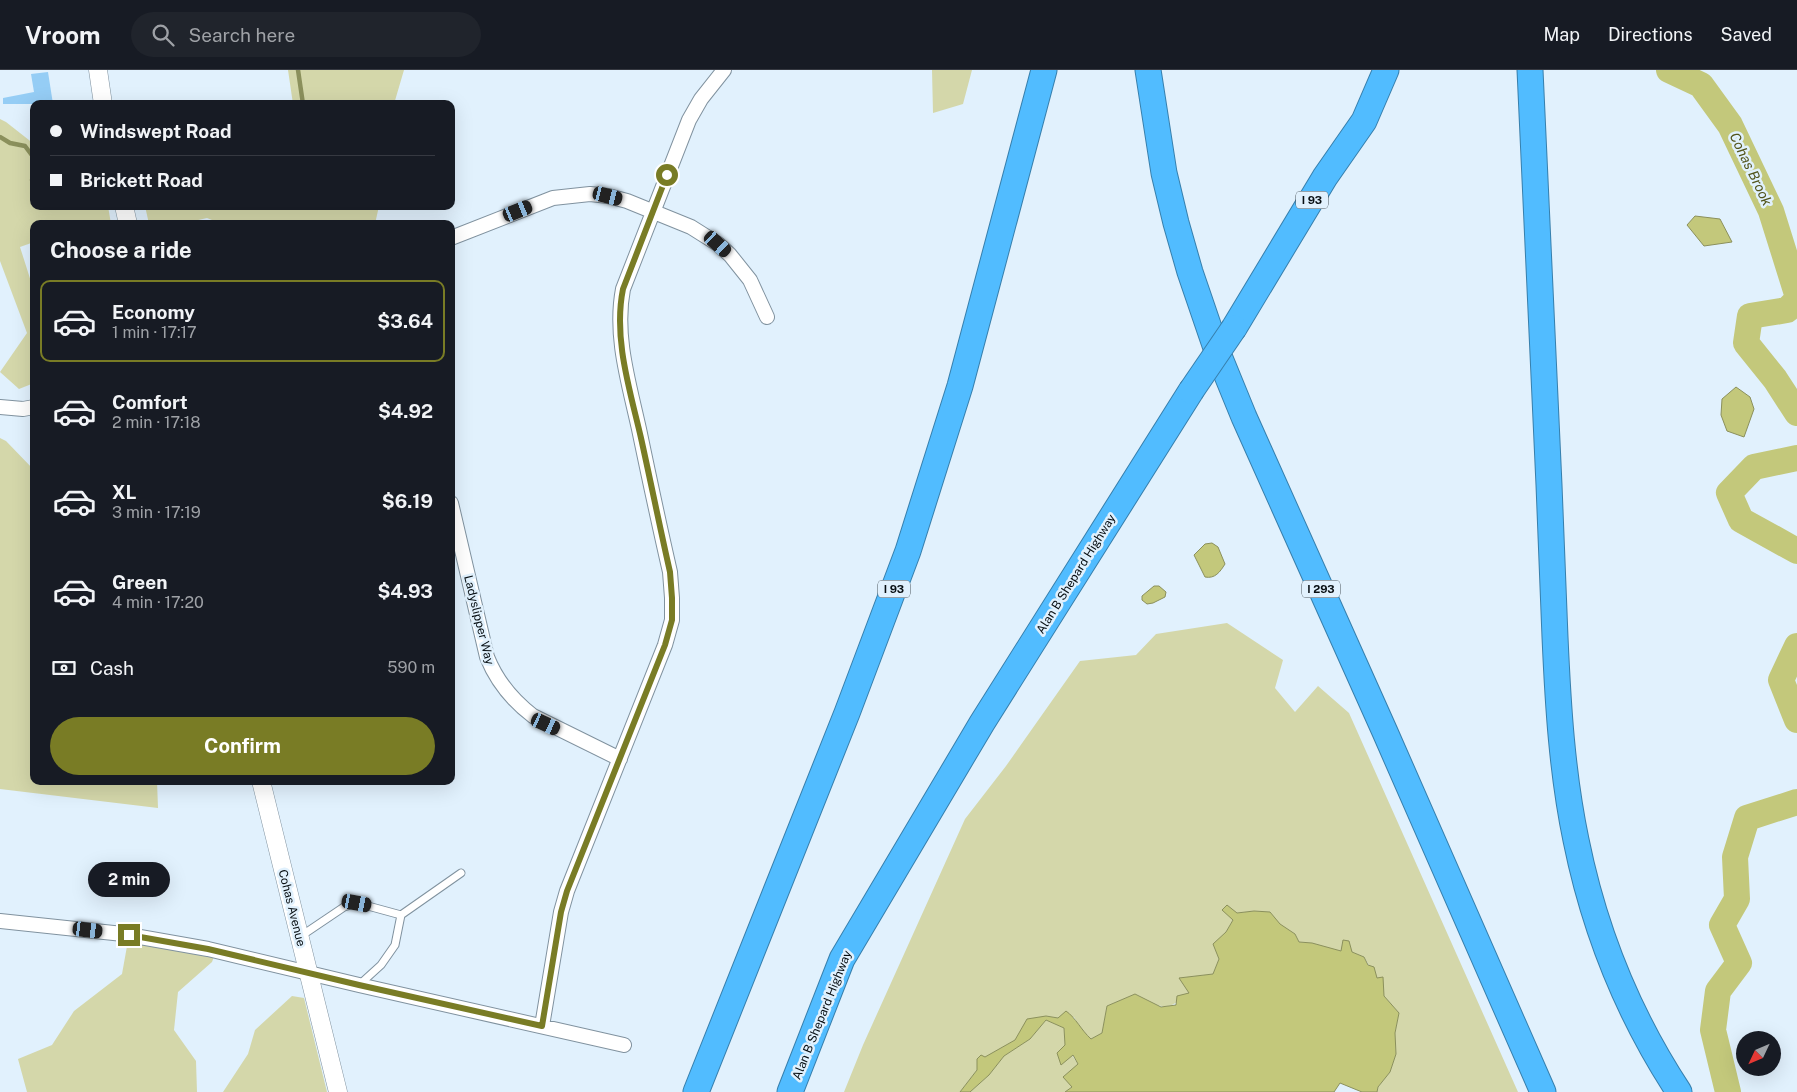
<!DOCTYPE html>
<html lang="en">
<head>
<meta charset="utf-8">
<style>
	:root { --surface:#171b24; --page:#20242c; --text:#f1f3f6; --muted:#9ea1a6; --line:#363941; --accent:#797c25 }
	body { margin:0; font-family:"Public Sans",sans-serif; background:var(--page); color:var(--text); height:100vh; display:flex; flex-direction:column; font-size:19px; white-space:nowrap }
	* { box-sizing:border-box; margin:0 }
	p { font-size:16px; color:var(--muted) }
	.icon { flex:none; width:28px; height:28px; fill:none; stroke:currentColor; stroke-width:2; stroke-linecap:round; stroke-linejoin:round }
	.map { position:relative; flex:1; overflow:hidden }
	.panel { position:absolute; left:30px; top:150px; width:425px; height:565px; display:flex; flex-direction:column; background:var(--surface); border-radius:10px; box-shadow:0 5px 20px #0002 }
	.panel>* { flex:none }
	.hud { position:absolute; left:30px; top:30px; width:425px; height:110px; border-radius:10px; box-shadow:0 5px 20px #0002; display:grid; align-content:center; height:110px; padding:0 20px; background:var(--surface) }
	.needle { width:32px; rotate:226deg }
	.buttons { position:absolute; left:1736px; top:961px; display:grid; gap:10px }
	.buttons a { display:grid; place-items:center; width:45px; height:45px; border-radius:50%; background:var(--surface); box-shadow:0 5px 20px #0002; font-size:25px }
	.end { position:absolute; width:22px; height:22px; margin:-11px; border:6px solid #797c25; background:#fff; box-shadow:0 0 0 2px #fff }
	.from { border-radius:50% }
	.bubble { position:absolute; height:35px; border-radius:18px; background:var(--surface); box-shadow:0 5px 20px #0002; font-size:16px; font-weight:700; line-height:35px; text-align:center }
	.car { position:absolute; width:15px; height:30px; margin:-15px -8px; border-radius:6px; box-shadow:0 0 4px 1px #0007; background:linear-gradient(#222 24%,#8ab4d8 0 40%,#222 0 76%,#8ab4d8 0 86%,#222 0) }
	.hud b { display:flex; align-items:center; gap:18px; height:48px; font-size:19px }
	.hud b+b { border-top:1px solid var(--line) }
	.hud i { width:12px; height:12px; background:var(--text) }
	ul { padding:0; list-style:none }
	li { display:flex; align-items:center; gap:15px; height:82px; margin:0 10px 8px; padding:0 10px; border:2px solid transparent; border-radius:10px }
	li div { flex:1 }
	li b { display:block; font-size:19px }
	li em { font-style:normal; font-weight:700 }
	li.on { border-color:var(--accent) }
	li>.icon { width:45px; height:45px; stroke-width:1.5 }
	h2 { padding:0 20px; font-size:22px; line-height:60px }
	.pay { display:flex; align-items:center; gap:12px; height:55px; padding:0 20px; font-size:19px }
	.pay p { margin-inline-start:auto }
	.cta { display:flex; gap:10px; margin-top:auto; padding:10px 20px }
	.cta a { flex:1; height:58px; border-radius:30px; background:var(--accent); color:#fff; font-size:20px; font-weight:700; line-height:58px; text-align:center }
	header { display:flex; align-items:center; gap:30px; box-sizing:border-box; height:70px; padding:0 25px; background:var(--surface); border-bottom:1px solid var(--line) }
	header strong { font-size:24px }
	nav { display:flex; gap:28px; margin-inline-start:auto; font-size:18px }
	.search { width:350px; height:45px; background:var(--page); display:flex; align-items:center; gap:12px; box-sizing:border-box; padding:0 18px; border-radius:28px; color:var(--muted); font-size:19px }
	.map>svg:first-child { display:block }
	.green { fill:#d4d7aa }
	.water { fill:#c3c87b; stroke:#8b905c }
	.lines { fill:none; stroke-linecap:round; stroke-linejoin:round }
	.stream { stroke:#8b905c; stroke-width:4.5 }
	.river { stroke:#c3c87b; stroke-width:26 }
	.building { fill:#95cdf5 }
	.service-casing { stroke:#80929f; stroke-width:9 }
	.minor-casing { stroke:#80929f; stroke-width:16 }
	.tertiary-casing { stroke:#80929f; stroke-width:19 }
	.motorway-casing { stroke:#377fac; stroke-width:27 }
	.service { stroke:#fff; stroke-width:7 }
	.minor { stroke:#fff; stroke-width:14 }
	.tertiary { stroke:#fff; stroke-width:18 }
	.motorway { stroke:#51bcff; stroke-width:25 }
	.motorway-bridge-casing { stroke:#377fac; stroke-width:27; stroke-linecap:butt }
	.motorway-bridge { stroke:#51bcff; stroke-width:25 }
	.route { stroke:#797c25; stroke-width:6 }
	.labels { text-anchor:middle; stroke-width:5; stroke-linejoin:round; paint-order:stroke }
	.shield { fill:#e1f1fd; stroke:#485258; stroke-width:1 }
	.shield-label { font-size:11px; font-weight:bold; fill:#070e12 }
	.street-label { font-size:12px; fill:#070e12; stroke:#e1f1fd }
	.water-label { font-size:14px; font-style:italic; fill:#52541b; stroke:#e1f1fd }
</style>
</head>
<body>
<header>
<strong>Vroom</strong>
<div class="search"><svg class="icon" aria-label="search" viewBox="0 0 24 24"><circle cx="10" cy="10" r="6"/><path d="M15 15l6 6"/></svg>Search here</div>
<nav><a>Map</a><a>Directions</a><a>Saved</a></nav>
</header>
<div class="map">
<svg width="1797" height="1022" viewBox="0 0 1797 1022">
	<rect width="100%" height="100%" fill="#e1f1fd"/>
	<!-- green -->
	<path class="green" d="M288,0H404L394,34H293Z
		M932,0H972L963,34L933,43Z
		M0,49L6,52L34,74V136H108L111,154H34V172L20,177L34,221V313L19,319L0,302L27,263L0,191Z
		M145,136H379L375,154H222L207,148L181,154H149Z
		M0,368L6,371L34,400V711H157L158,738L0,719Z
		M1227,553L1283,590L1275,618L1295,642L1318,616L1349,643L1518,1022H1377L1378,1017L1390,1002L1396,984L1395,963L1399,943L1384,926L1377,908L1364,887L1352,882L1334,880L1312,873L1299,872L1295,864L1279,854L1270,842L1254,841L1237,843L1226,862L1214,874L1219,889L1213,904L1180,908L1189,923C1165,944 1161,937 1135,924L1107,936L1102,963L1091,969L1081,960L1074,947L1058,948L1046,946L1015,970L984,988L977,1000L960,1022H844L863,975L965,749L1006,696L1080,591L1136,585L1156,564Z
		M129,865L216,881L212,892L178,922L174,960L196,991L197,1022H27L18,989L52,975L74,941L122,904Z
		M292,926L304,928L327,1022H223L248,984L255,960Z
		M1046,950L1064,958L1065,975L1078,994L1072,1017L1065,1022H970L989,1005L1004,986L1030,969Z"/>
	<!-- water -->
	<path class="water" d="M1695,146L1720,149L1732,172L1704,176L1687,155Z
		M1736,317L1750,327L1754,339L1744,367L1727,361L1721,345L1722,329Z
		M1212,473L1218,477L1225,494C1220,502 1215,509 1205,507L1194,485L1205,474Z
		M1154,516H1159L1166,522L1165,527L1153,533L1147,534L1142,530V526Z
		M1227,835L1237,843L1254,841L1270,842L1280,854L1295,864L1299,872L1312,873L1341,881L1343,870L1349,871L1352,882L1364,887L1368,895L1374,897L1377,908L1383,907L1384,926L1399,943L1395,963L1396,984L1390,1002L1378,1017L1377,1022H1362L1340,1013L1334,1022H1065L1072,1017L1063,1007L1078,994L1073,985L1061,995L1057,983L1065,975L1064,958L1046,950L1030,969L1004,986L989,1005L970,1022H960L977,1000V989L981,985L985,987L1015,970L1027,949L1046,946L1058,948L1066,941C1076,948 1081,960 1091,969L1102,963L1107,936L1135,924L1161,937L1176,935L1177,926L1189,923L1179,908L1213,904L1219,889L1213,874L1226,862L1233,850L1222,840Z"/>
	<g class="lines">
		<!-- stream -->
		<path class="stream" d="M298,0L303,34
			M0,67L10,73L25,76L34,88
			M34,103L32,110L34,112"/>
		<!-- river -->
		<path class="river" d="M1669,0L1701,15L1730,55L1771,141L1797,224
			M1797,230L1787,240L1750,246L1746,273L1775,309L1797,343
			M1797,388L1754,397L1729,423L1741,450L1797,481
			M1797,576L1781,610L1797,650
			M1728,1022L1713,960L1718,921L1739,893L1722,855L1737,829L1735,787L1747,748L1797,732"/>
	</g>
	<!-- building -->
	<path class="building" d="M48,2L53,34H3V28L34,22L31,4Z"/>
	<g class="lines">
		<defs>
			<path id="service" d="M301,866L344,837L357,833L401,845L461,803
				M359,915L381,895L395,875L401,845"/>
			<path id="minor" d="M451,168L553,128L590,124L608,126L627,131L691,157L718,174L730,185L750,210L767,247
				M0,337L23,339L34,337
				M451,433L487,587C497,612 512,630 533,646L620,689
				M0,851L123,864L208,879L359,915L624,975
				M542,956L561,842L567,821L665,575L672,550V528L670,502C659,454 649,407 639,359C629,313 614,266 623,219L689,50L701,29L724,0"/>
			<path id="tertiary" d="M98,0L103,34
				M124,136L128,154
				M261,711L338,1022"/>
			<path id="motorway" d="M1148,0L1164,103L1176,153L1190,202L1217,281L1244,347L1385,662L1543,1022
				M1530,0C1536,138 1542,276 1549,415C1551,465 1553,516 1555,567C1558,635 1562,703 1576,770C1594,859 1629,946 1679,1022
				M1234,258L1325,107L1364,51L1386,0
				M696,1022L847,643L908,481L960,316L1044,0
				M790,1022L842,889L982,653L1191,321"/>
		</defs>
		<!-- service casing -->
		<use href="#service" class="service-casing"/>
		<!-- minor casing -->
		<use href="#minor" class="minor-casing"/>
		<!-- tertiary casing -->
		<use href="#tertiary" class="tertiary-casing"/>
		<!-- motorway casing -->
		<use href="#motorway" class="motorway-casing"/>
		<!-- service -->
		<use href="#service" class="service"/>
		<!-- minor -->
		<use href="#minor" class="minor"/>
		<!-- tertiary -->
		<use href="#tertiary" class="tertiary"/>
		<!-- motorway -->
		<use href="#motorway" class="motorway"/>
		<defs>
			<path id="motorway-bridge" d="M1191,321L1234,258"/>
		</defs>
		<!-- motorway-bridge casing -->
		<use href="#motorway-bridge" class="motorway-bridge-casing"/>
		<!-- motorway-bridge -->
		<use href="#motorway-bridge" class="motorway-bridge"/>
	</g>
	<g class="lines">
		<!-- route -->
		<path class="route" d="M129,865L208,879L359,915L542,956L561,842L567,821L665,575L672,550V528L670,502C660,458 651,413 641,368C630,320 613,268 623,219L667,105"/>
	</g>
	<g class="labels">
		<!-- shield labels -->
		<g class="shield">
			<rect x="1296" y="121.5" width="32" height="17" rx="4"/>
			<rect x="878" y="510.5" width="32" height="17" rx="4"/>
			<rect x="1302" y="510.5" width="38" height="17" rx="4"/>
		</g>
		<g class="shield-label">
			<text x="1312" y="134">I 93</text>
			<text x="894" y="523">I 93</text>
			<text x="1321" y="523">I 293</text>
		</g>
		<!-- street labels -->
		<g class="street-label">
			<text transform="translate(1076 504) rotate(-58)" y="4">Alan B Shepard Highway</text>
			<text transform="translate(479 550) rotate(76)" y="4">Ladyslipper Way</text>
			<text transform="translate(292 838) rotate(76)" y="4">Cohas Avenue</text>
			<text transform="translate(822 945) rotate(-68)" y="4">Alan B Shepard Highway</text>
		</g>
		<!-- water labels -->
		<g class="water-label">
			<text transform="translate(1751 99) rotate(64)" y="5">Cohas Brook</text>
		</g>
	</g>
</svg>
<div class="buttons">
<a><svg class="needle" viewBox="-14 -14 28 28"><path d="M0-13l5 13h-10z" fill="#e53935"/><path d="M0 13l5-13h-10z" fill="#9ea1a6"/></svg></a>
</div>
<i class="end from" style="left:667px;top:105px"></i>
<i class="end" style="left:129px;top:865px"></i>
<div class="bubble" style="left:88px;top:792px;width:82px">2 min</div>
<i class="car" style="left:608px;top:126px;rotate:104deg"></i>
<i class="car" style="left:518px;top:141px;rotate:68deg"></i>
<i class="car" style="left:718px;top:174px;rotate:132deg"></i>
<i class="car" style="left:546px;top:654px;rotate:115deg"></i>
<i class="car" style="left:357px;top:833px;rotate:101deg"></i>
<i class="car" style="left:88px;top:860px;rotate:97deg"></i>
<div class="hud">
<b><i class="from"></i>Windswept Road</b>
<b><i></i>Brickett Road</b>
</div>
<section class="panel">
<h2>Choose a ride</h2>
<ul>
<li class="on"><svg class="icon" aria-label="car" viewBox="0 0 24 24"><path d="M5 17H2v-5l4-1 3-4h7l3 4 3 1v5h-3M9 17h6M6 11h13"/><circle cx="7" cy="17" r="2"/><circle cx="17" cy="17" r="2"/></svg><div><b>Economy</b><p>1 min · 17:17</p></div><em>$3.64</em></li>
<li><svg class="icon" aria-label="car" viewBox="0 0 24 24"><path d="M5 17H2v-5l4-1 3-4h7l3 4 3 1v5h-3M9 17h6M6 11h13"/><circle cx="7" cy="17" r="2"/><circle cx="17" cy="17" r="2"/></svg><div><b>Comfort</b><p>2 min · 17:18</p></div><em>$4.92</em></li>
<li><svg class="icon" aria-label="car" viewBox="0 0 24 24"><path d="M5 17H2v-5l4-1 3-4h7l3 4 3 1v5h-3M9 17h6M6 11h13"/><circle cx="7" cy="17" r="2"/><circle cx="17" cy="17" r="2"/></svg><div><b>XL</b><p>3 min · 17:19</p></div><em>$6.19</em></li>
<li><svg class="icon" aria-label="car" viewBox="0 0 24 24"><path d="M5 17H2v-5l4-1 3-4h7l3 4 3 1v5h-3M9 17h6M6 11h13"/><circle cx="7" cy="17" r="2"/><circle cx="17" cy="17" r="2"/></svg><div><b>Green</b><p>4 min · 17:20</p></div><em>$4.93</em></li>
</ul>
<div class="pay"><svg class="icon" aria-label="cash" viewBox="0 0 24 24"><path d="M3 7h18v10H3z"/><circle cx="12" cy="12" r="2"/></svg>Cash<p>590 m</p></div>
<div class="cta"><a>Confirm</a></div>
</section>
</div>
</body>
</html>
